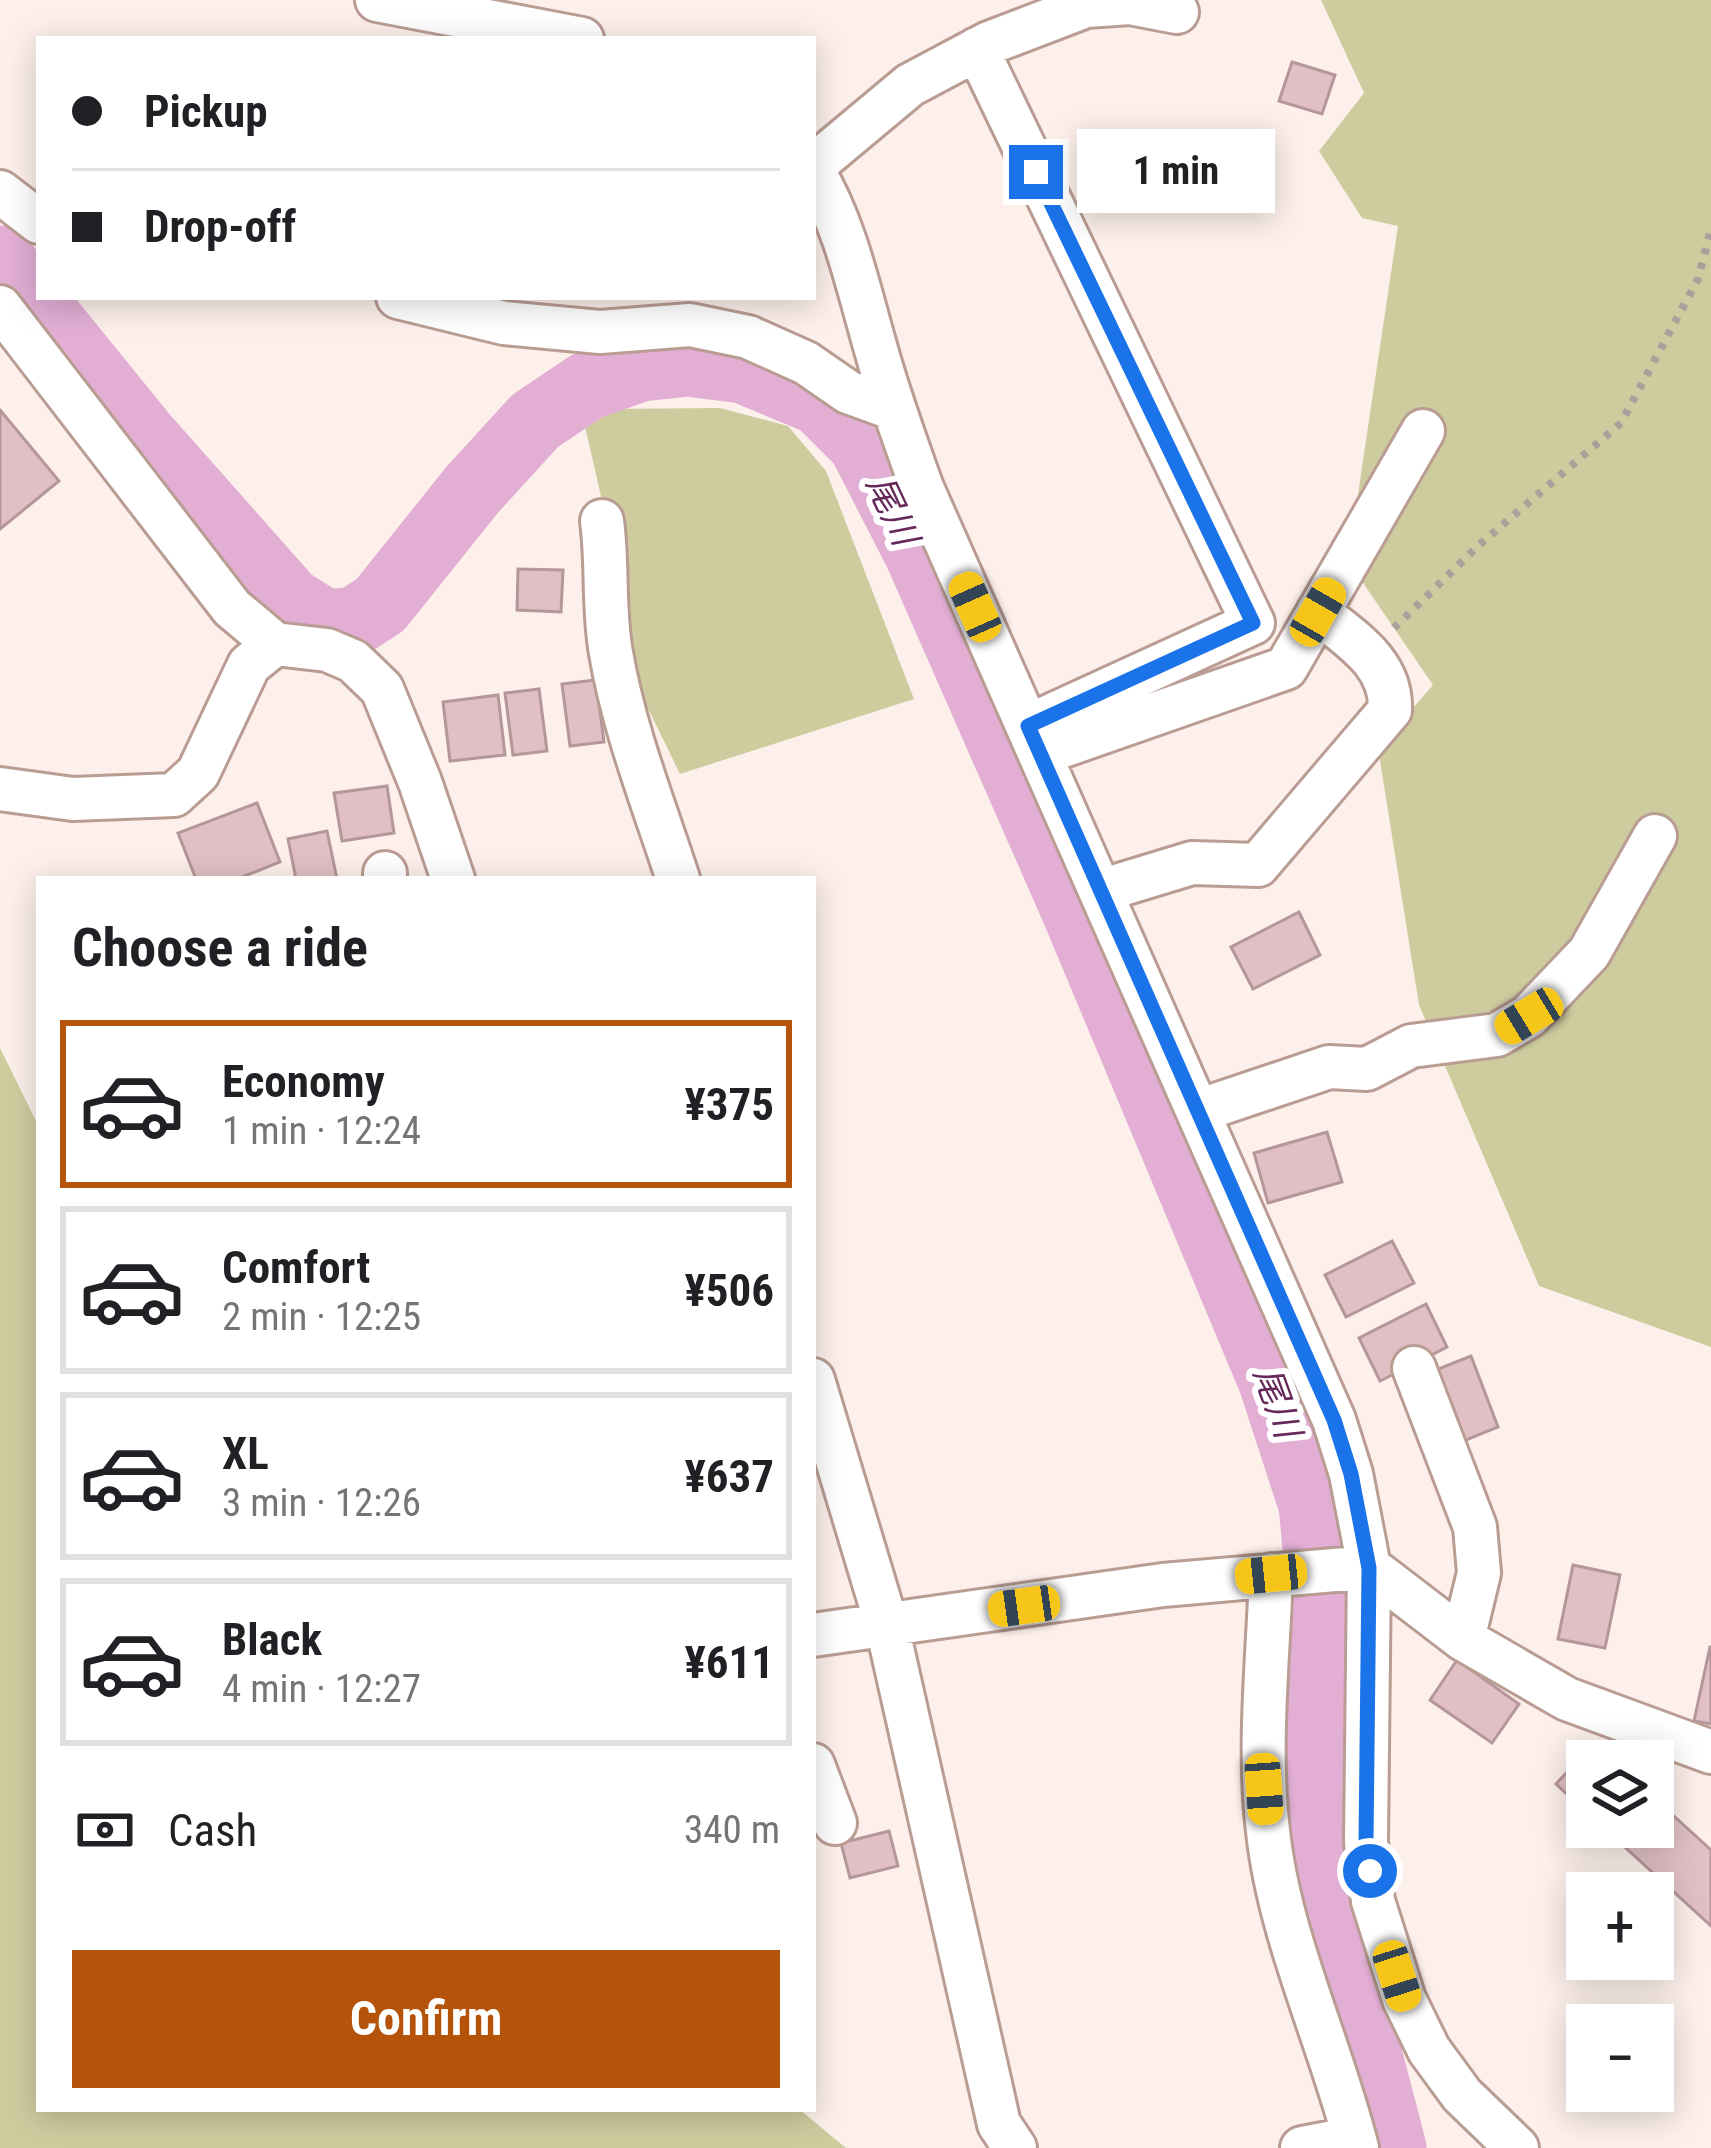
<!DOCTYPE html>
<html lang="en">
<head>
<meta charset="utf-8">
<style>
	:root { --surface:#fff; --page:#f2f2f2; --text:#202124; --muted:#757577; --line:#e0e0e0; --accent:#b45309 }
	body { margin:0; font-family:"Roboto Condensed","Noto Sans JP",sans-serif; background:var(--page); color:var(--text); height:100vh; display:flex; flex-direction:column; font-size:45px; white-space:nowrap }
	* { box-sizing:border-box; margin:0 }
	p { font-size:39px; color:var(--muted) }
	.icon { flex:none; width:66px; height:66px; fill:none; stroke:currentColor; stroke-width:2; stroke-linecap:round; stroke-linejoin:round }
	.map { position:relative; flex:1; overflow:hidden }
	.details { position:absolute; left:36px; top:876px; width:780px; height:1236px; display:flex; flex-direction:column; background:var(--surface); border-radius:0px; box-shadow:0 6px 30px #0003 }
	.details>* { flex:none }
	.hud { position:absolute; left:36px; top:36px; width:780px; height:264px; border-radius:0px; box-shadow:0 6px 30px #0003; display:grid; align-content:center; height:264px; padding:0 36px; background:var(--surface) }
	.buttons { position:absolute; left:1566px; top:1740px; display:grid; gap:24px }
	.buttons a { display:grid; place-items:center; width:108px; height:108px; border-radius:0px; background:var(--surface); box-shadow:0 6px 30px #0003; font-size:60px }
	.end { position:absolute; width:54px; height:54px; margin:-27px; border:15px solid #1a73e8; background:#fff; box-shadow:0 0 0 6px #fff }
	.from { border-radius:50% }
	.bubble { position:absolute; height:84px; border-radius:0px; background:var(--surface); box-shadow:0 6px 30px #0003; font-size:39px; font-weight:700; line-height:84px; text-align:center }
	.car { position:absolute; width:36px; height:72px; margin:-36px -18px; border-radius:15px; box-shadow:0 0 9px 3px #0007; background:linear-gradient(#f5c518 24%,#345 0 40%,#f5c518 0 76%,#345 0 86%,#f5c518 0) }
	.hud b { display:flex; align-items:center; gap:42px; height:114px; font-size:45px }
	.hud b+b { border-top:3px solid var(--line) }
	.hud i { width:30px; height:30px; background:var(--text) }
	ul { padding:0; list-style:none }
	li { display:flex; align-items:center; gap:36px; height:168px; margin:0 24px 18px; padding:0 12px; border:6px solid var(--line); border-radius:0px }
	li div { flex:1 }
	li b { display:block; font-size:45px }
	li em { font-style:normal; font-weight:700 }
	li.active { border-color:var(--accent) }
	li>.icon { width:108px; height:108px; stroke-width:1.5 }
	h2 { padding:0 36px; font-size:54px; line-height:144px }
	.pay { display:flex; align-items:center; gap:30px; height:132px; padding:0 36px; font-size:45px }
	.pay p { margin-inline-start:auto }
	.cta { display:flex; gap:24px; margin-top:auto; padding:24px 36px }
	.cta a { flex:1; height:138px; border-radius:0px; background:var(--accent); color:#fff; font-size:48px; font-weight:700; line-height:138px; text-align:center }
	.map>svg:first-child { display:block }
	.green { fill:#cecc9f }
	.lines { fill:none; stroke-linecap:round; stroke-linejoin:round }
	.river { stroke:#e2aed4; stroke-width:69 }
	.building { fill:#e1c0c5; stroke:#b5969a; stroke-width:3 }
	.minor-casing { stroke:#ba9d92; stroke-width:48 }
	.path { stroke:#aca09b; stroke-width:8; stroke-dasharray:6 9; stroke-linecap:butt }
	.minor { stroke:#fff; stroke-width:42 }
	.route { stroke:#1a73e8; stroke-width:15 }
	.labels { text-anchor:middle; stroke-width:12; stroke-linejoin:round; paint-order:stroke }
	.water-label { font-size:36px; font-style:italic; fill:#652858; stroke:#fff }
</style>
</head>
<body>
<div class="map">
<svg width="1711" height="2148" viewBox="0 0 1711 2148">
	<rect width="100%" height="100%" fill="#fdf0eb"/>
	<!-- green -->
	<path class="green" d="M1321,0H1711V1347L1539,1286L1419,1005L1378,748L1433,685L1348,561L1398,226L1362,218L1319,151L1364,93Z
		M720,408L788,426L826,471L914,699L680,774L639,690L618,570L584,422L603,409Z
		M0,1048L39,1127V2109H799L846,2148H0Z"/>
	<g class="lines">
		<!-- river -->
		<path class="river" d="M0,260L142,435L289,601L325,624L355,621L380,605L472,490L535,421L587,386L641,367L688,362L743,369L820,401L862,443L919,554L1076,911L1273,1382L1313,1505L1322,1600L1313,1705L1314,1818L1340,1949L1392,2148"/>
	</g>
	<!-- building -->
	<path class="building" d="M1292,62L1335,75L1322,114L1279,101Z
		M0,410L59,481L0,529Z
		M518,569L563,570L561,612L517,610Z
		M596,680L604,742L570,746L562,684Z
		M539,689L547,751L513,755L505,693Z
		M498,695L505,755L450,761L443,702Z
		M387,786L394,833L342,841L334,793Z
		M257,803L280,862L237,879H196L178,833Z
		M327,831L337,879H296L288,839Z
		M1299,912L1320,955L1253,989L1231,947Z
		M1327,1132L1342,1182L1268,1203L1254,1153Z
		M1392,1241L1414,1283L1346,1317L1325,1275Z
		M1426,1304L1447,1347L1380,1381L1359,1338Z
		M1471,1356L1498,1427L1461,1442L1433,1371Z
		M1573,1565L1620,1575L1605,1648L1558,1639Z
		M1710,1647H1711V1724L1694,1721Z
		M1457,1660L1519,1704L1492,1743L1430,1700Z
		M1594,1743L1614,1761H1587V1813L1556,1784Z
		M1653,1797L1711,1850V1926L1603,1827H1653Z
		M889,1831L898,1866L850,1878L841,1843Z"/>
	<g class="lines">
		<defs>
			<path id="minor" d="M377,0L582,39
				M977,49L1253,623L1028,726
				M813,166L910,85L989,43L1086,6L1130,3L1177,12
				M813,171C845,224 858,287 875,346C888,394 905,441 922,488L1334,1420L1351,1474L1369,1567L1366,1842L1373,1901L1404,1999L1429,2050L1462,2095L1517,2148
				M0,192L39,222
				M398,297L504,323L600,332L690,325L748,337L806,363L848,392L892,408
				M0,307L232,608L275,644L327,650L353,661L382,689L420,782L453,879
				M602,521C608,565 603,610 611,653C624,730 654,805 678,879
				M1040,754L1286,668L1423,431
				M0,789L73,799L174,795L198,773L249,665L275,644
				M385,873V879
				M1100,891L1192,863L1258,865L1390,710C1392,663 1352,640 1318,612
				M1198,1111L1329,1067L1367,1069L1411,1046L1497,1035L1529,1016L1589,953L1655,836
				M1414,1368L1475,1527L1479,1573L1463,1639
				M813,1380L887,1626L999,2124L1015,2148
				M1271,1575C1268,1659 1258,1747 1268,1831C1279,1937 1331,2044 1357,2148
				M813,1635L1163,1585L1369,1567L1463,1639L1567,1699L1711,1752
				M813,1765L835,1823
				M1302,2148L1354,2138"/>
		</defs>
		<!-- minor casing -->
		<use href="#minor" class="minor-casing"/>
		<!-- path -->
		<path class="path" d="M1394,628L1478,546L1621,423L1698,279L1711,229"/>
		<!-- minor -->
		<use href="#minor" class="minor"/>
	</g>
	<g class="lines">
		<!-- route -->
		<path class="route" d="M1036,172L1253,623L1028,726L1334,1420L1351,1474L1369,1568L1366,1842L1370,1871"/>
	</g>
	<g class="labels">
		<!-- water labels -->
		<g class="water-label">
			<text transform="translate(893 510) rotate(65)" y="13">尾川</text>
			<text transform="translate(1278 1402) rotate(70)" y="13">尾川</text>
		</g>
	</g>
</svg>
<div class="buttons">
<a><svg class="icon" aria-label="layers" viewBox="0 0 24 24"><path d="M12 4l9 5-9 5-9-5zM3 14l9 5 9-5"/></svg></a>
<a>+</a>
<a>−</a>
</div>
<i class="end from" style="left:1370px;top:1871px"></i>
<i class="end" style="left:1036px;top:172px"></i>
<div class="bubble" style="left:1077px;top:129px;width:198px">1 min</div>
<i class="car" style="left:975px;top:607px;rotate:336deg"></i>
<i class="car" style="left:1318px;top:612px;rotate:30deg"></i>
<i class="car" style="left:1529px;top:1016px;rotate:239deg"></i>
<i class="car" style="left:1271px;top:1574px;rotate:264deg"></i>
<i class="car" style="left:1024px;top:1606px;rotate:262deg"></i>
<i class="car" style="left:1264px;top:1789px;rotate:176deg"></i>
<i class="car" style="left:1397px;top:1976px;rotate:162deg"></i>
<div class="hud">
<b><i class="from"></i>Pickup</b>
<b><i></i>Drop-off</b>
</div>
<section class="details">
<h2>Choose a ride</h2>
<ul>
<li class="active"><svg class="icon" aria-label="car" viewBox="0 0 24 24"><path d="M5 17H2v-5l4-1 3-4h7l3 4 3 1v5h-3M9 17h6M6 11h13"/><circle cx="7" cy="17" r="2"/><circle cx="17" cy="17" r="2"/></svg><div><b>Economy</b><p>1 min · 12:24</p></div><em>¥375</em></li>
<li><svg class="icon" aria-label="car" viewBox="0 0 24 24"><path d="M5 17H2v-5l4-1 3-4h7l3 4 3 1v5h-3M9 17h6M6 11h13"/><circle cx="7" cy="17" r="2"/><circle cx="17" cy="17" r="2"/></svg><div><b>Comfort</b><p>2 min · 12:25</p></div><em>¥506</em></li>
<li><svg class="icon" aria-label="car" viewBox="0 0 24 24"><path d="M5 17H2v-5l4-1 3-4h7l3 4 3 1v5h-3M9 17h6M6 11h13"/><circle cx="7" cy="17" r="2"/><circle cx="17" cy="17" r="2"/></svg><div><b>XL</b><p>3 min · 12:26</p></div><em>¥637</em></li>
<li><svg class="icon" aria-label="car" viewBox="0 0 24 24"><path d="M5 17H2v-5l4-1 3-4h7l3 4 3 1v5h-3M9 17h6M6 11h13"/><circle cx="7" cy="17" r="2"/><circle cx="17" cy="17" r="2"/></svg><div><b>Black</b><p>4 min · 12:27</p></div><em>¥611</em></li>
</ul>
<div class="pay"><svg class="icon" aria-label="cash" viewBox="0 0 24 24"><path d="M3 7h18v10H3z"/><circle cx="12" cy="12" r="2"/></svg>Cash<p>340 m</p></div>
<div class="cta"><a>Confirm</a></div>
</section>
</div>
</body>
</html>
